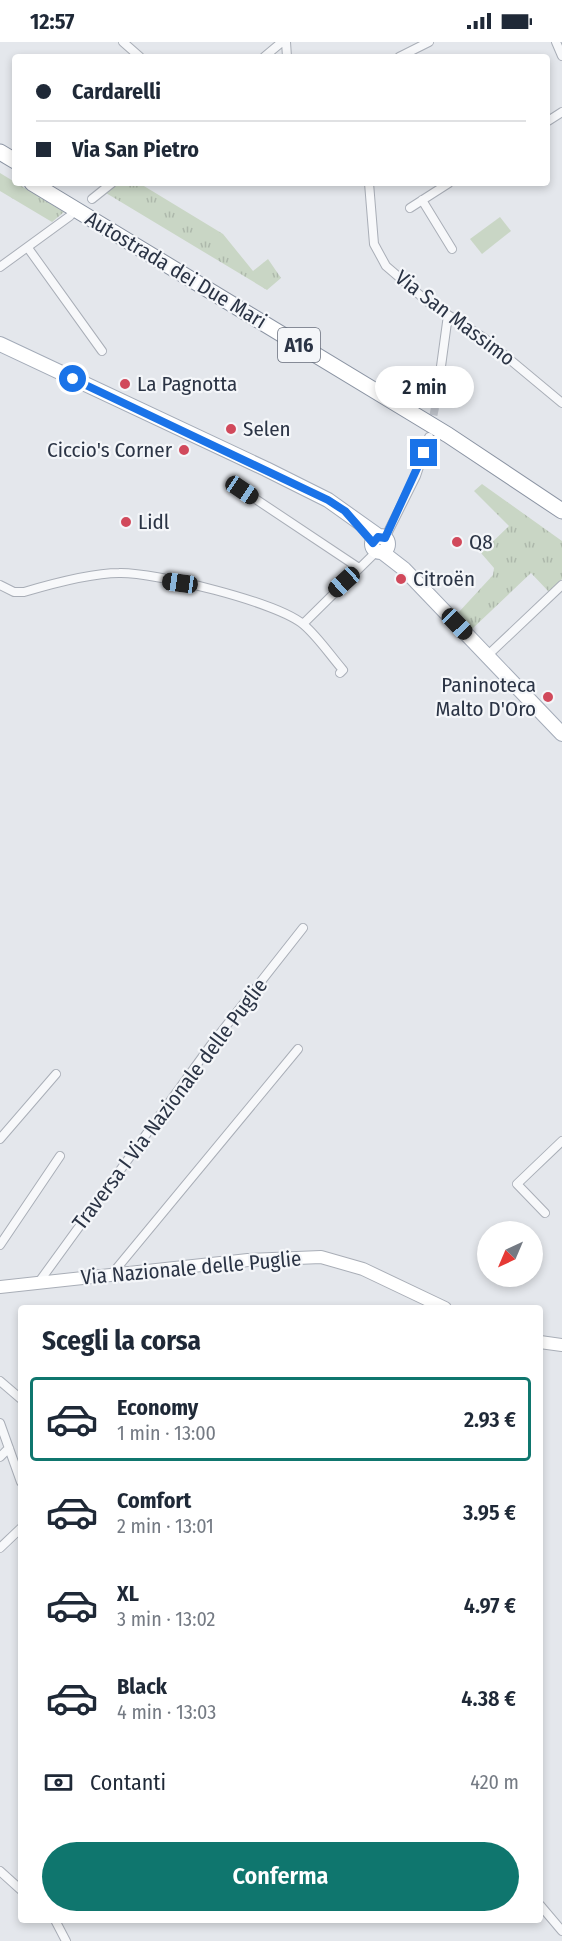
<!DOCTYPE html>
<html lang="it">
<head>
<meta charset="utf-8">
<style>
	:root { --surface:#fff; --page:#f2f2f3; --text:#1f2937; --muted:#747a83; --line:#e0e1e3; --accent:#0f766e }
	body { margin:0; font-family:"Fira Sans Condensed",sans-serif; background:var(--page); color:var(--text); height:100vh; display:flex; flex-direction:column; font-size:22px; white-space:nowrap }
	* { box-sizing:border-box; margin:0 }
	p { font-size:20px; color:var(--muted) }
	.icon { flex:none; width:33px; height:33px; fill:none; stroke:currentColor; stroke-width:2; stroke-linecap:round; stroke-linejoin:round }
	.map { position:relative; flex:1; overflow:hidden }
	.panel { position:absolute; left:18px; top:1263px; width:525px; height:618px; display:flex; flex-direction:column; background:var(--surface); border-radius:6px; box-shadow:0 3px 9px #0003 }
	.panel>* { flex:none }
	.banner { position:absolute; left:12px; top:12px; width:538px; height:132px; border-radius:6px; box-shadow:0 3px 9px #0003; display:grid; align-content:center; height:132px; padding:0 24px; background:var(--surface) }
	.needle { width:39px; rotate:224deg }
	.tools { position:absolute; left:477px; top:1179px; display:grid; gap:12px }
	.tools a { display:grid; place-items:center; width:66px; height:66px; border-radius:50%; background:var(--surface); box-shadow:0 3px 9px #0003; font-size:30px }
	.end { position:absolute; width:27px; height:27px; margin:-14px; border:8px solid #1a73e8; background:#fff; box-shadow:0 0 0 3px #fff }
	.from { border-radius:50% }
	.bubble { position:absolute; height:42px; border-radius:21px; background:var(--surface); box-shadow:0 3px 9px #0003; font-size:20px; font-weight:600; line-height:42px; text-align:center }
	.car { position:absolute; width:18px; height:36px; margin:-18px -9px; border-radius:8px; box-shadow:0 0 4px 2px #0007; background:linear-gradient(#222 24%,#8ab4d8 0 40%,#222 0 76%,#8ab4d8 0 86%,#222 0) }
	.banner b { display:flex; align-items:center; gap:21px; height:57px; font-size:22px }
	.banner b+b { border-top:2px solid var(--line) }
	.banner i { width:15px; height:15px; background:var(--text) }
	ul { padding:0; list-style:none }
	li { display:flex; align-items:center; gap:18px; height:84px; margin:0 12px 9px; padding:0 12px; border:3px solid transparent; border-radius:6px }
	li div { flex:1 }
	li b { display:block; font-size:22px }
	li em { font-style:normal; font-weight:600 }
	li.active { border-color:var(--accent) }
	li>.icon { width:54px; height:54px; stroke-width:1.5 }
	h2 { padding:0 24px; font-size:27px; line-height:72px }
	.pay { display:flex; align-items:center; gap:15px; height:66px; padding:0 24px; font-size:22px }
	.pay p { margin-inline-start:auto }
	.button { display:flex; gap:12px; margin-top:auto; padding:12px 24px }
	.button a { flex:1; height:69px; border-radius:36px; background:var(--accent); color:#fff; font-size:24px; font-weight:600; line-height:69px; text-align:center }
	.status { display:flex; justify-content:space-between; align-items:center; height:42px; padding:0 30px; background:var(--surface); direction:ltr }
	.status svg { height:16px; fill:currentColor }
	.map>svg:first-child { display:block }
	.grass { fill:url(#grass-tufts) }
	.pitch { fill:#c9d6c5 }
	.lines { fill:none; stroke-linecap:round; stroke-linejoin:round }
	.street-tunnel { stroke:#bfc3cb; stroke-width:8; stroke-dasharray:8 4; stroke-linecap:butt }
	.street-casing { stroke:#a9aeb7; stroke-width:10 }
	.secondary-casing { stroke:#a9aeb7; stroke-width:14 }
	.primary-casing { stroke:#a3abb8; stroke-width:16 }
	.highway-casing { stroke:#8b94a3; stroke-width:17 }
	.street { stroke:#f7f8fa; stroke-width:8 }
	.secondary { stroke:#fff; stroke-width:12 }
	.primary { stroke:#fff; stroke-width:14 }
	.highway { stroke:#fff; stroke-width:15 }
	.route { stroke:#1a73e8; stroke-width:8 }
	.poi-dot { fill:#d1495b; stroke:#f4f6f9; stroke-width:2 }
	.labels { text-anchor:middle; stroke-width:4.5; stroke-linejoin:round; paint-order:stroke }
	.shield { fill:#f4f6f9; stroke:#676e7b; stroke-width:1.5 }
	.shield-label { font-size:20px; font-weight:bold; fill:#2b3445 }
	.street-label { font-size:21px; fill:#2b3445; stroke:#f4f6f9 }
	.poi-label { font-size:21px; fill:#2b3445; stroke:#f4f6f9; text-anchor:start }
</style>
</head>
<body>
<div class="status"><b>12:57</b><svg viewBox="0 0 49 12"><path d="M0 12V9h3v3zM5 12V6h3v6zM10 12V3h3v9zM15 12V0h3v12zM26 1h20v11H26zM47 4h2v5h-2z"/></svg></div>
<div class="map">
<svg width="562" height="1899" viewBox="0 0 562 1899">
	<defs>
		<pattern id="grass-tufts" width="24" height="20" patternUnits="userSpaceOnUse" patternTransform="scale(1.5)"><rect width="24" height="20" fill="#c9d6c5"/><path d="M3 7l-1-3M5 7V3M7 7l1-3M15 17l-1-3M17 17v-4M19 17l1-3" fill="none" stroke="#adb8ab"/></pattern>
	</defs>
	<rect width="100%" height="100%" fill="#e4e7ec"/>
	<!-- grass -->
	<path class="grass" d="M0,131L64,170L52,180L0,149Z
		M119,141H139L223,192L253,229L268,217L281,236L267,248L106,151Z
		M482,442L562,499V537L549,550L531,531L472,587L458,571L493,533L494,526L481,511L509,484L474,449Z"/>
	<!-- pitch -->
	<path class="pitch" d="M500,175L511,189L482,212L470,197Z"/>
	<g class="lines">
		<!-- street-tunnel -->
		<path class="street-tunnel" d="M431,385L436,361"/>
		<defs>
			<path id="street" d="M123,0L140,15
				M286,0L287,15
				M556,0L562,14
				M264,15L282,0
				M399,15L429,0
				M548,79L562,70
				M369,141L374,202L386,224L428,260L484,296L562,361
				M92,157L112,141
				M422,158L452,207
				M410,166L449,141
				M28,206L102,309
				M0,225L70,174
				M436,361L448,273
				M242,448L359,526
				M385,496L416,434L429,395
				M0,543L14,550H24C51,542 91,531 119,531C154,530 278,560 304,583C318,595 330,613 343,628L340,631
				M303,582L377,509
				M487,614L562,543
				M0,1097L56,1032
				M545,1171L517,1142L562,1099
				M0,1203L60,1114
				M112,1232L298,1007
				M39,1240L211,1003L303,886
				M0,1339L21,1357
				M0,1381L21,1440
				M0,1415L9,1406
				M0,1506L21,1486
				M0,1829L21,1848
				M540,1863L562,1889
				M55,1878L66,1899"/>
			<path id="secondary" d="M0,1245L248,1218L321,1215L363,1227L445,1266
				M540,1300L562,1303"/>
			<path id="primary" d="M0,302L266,427L328,458L380,495
				M372 502a8 8 0 1 1 16 0a8 8 0 1 1-16 0Z
				M382,510L404,527L562,692"/>
			<path id="highway" d="M0,110L15,119
				M32,141L448,393L562,469"/>
		</defs>
		<!-- street casing -->
		<use href="#street" class="street-casing"/>
		<!-- secondary casing -->
		<use href="#secondary" class="secondary-casing"/>
		<!-- primary casing -->
		<use href="#primary" class="primary-casing"/>
		<!-- highway casing -->
		<use href="#highway" class="highway-casing"/>
		<!-- street -->
		<use href="#street" class="street"/>
		<!-- secondary -->
		<use href="#secondary" class="secondary"/>
		<!-- primary -->
		<use href="#primary" class="primary"/>
		<!-- highway -->
		<use href="#highway" class="highway"/>
	</g>
	<g class="lines">
		<!-- route -->
		<path class="route" d="M73,337L328,458L345,469L373,501L378,495L385,496L424,411"/>
	</g>
	<!-- markers -->
	<g class="poi-dot">
		<circle cx="125" cy="342" r="6"/>
		<circle cx="231" cy="387" r="6"/>
		<circle cx="184" cy="408" r="6"/>
		<circle cx="126" cy="480" r="6"/>
		<circle cx="457" cy="500" r="6"/>
		<circle cx="401" cy="537" r="6"/>
		<circle cx="548" cy="655" r="6"/>
	</g>
	<g class="labels">
		<!-- shield labels -->
		<rect class="shield" x="278" y="286" width="42" height="34" rx="4.5"/>
		<g class="shield-label">
			<text x="299" y="310">A16</text>
		</g>
		<!-- street labels -->
		<g class="street-label">
			<text transform="translate(176 228) rotate(31)" y="7">Autostrada dei Due Mari</text>
			<text transform="translate(455 276) rotate(37)" y="7">Via San Massimo</text>
			<text transform="translate(170 1062) rotate(-53)" y="7">Traversa I Via Nazionale delle Puglie</text>
			<text transform="translate(191 1226) rotate(-5)" y="7">Via Nazionale delle Puglie</text>
		</g>
		<!-- poi labels -->
		<g class="poi-label">
			<text x="137" y="349">La Pagnotta</text>
			<text x="243" y="394">Selen</text>
			<text x="172" y="415" text-anchor="end">Ciccio's Corner</text>
			<text x="138" y="487">Lidl</text>
			<text x="469" y="507">Q8</text>
			<text x="413" y="544">Citroën</text>
			<text x="536" y="650" text-anchor="end">Paninoteca<tspan x="536" dy="24">Malto D'Oro</tspan></text>
		</g>
	</g>
</svg>
<div class="tools">
<a><svg class="needle" viewBox="-14 -14 28 28"><path d="M0-13l5 13h-10z" fill="#e53935"/><path d="M0 13l5-13h-10z" fill="#747a83"/></svg></a>
</div>
<i class="end from" style="left:73px;top:337px"></i>
<i class="end" style="left:424px;top:411px"></i>
<div class="bubble" style="left:375px;top:324px;width:99px">2 min</div>
<i class="car" style="left:242px;top:448px;rotate:124deg"></i>
<i class="car" style="left:344px;top:540px;rotate:228deg"></i>
<i class="car" style="left:180px;top:541px;rotate:278deg"></i>
<i class="car" style="left:457px;top:582px;rotate:136deg"></i>
<div class="banner">
<b><i class="from"></i>Cardarelli</b>
<b><i></i>Via San Pietro</b>
</div>
<section class="panel">
<h2>Scegli la corsa</h2>
<ul>
<li class="active"><svg class="icon" aria-label="car" viewBox="0 0 24 24"><path d="M5 17H2v-5l4-1 3-4h7l3 4 3 1v5h-3M9 17h6M6 11h13"/><circle cx="7" cy="17" r="2"/><circle cx="17" cy="17" r="2"/></svg><div><b>Economy</b><p>1 min · 13:00</p></div><em>2.93 €</em></li>
<li><svg class="icon" aria-label="car" viewBox="0 0 24 24"><path d="M5 17H2v-5l4-1 3-4h7l3 4 3 1v5h-3M9 17h6M6 11h13"/><circle cx="7" cy="17" r="2"/><circle cx="17" cy="17" r="2"/></svg><div><b>Comfort</b><p>2 min · 13:01</p></div><em>3.95 €</em></li>
<li><svg class="icon" aria-label="car" viewBox="0 0 24 24"><path d="M5 17H2v-5l4-1 3-4h7l3 4 3 1v5h-3M9 17h6M6 11h13"/><circle cx="7" cy="17" r="2"/><circle cx="17" cy="17" r="2"/></svg><div><b>XL</b><p>3 min · 13:02</p></div><em>4.97 €</em></li>
<li><svg class="icon" aria-label="car" viewBox="0 0 24 24"><path d="M5 17H2v-5l4-1 3-4h7l3 4 3 1v5h-3M9 17h6M6 11h13"/><circle cx="7" cy="17" r="2"/><circle cx="17" cy="17" r="2"/></svg><div><b>Black</b><p>4 min · 13:03</p></div><em>4.38 €</em></li>
</ul>
<div class="pay"><svg class="icon" aria-label="cash" viewBox="0 0 24 24"><path d="M3 7h18v10H3z"/><circle cx="12" cy="12" r="2"/></svg>Contanti<p>420 m</p></div>
<div class="button"><a>Conferma</a></div>
</section>
</div>
</body>
</html>
